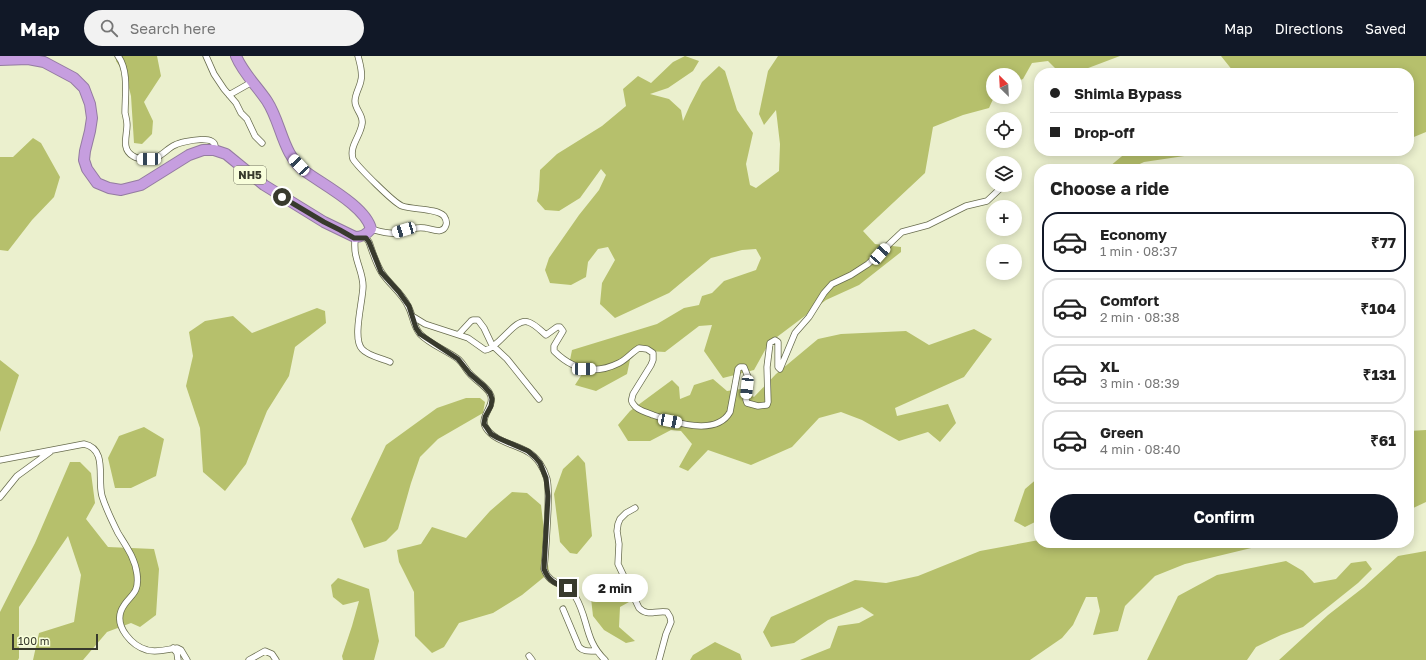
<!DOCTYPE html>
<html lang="en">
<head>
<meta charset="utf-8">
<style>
	:root { --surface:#fff; --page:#f2f2f2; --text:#222; --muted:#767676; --line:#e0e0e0; --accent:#111827 }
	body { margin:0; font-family:"Golos Text",sans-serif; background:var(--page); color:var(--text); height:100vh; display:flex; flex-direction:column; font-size:15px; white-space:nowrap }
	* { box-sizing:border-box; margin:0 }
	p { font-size:13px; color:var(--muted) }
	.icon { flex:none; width:22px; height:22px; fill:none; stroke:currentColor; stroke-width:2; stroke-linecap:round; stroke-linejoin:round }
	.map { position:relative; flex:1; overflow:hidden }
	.side { position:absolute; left:1034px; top:108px; width:380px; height:384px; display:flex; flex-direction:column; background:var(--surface); border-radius:16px; box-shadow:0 2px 10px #0003 }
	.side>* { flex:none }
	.banner { position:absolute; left:1034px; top:12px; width:380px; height:88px; border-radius:16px; box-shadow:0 2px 10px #0003; display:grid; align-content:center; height:88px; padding:0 16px; background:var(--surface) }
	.needle { width:26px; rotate:336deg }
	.fabs { position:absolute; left:986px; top:12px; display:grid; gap:8px }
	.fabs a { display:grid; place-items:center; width:36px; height:36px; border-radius:50%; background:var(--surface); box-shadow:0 2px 10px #0003; font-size:20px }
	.scale { position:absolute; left:12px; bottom:10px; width:86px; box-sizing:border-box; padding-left:4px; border:2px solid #383a2d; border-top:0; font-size:11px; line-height:14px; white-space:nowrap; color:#383a2d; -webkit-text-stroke:3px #f8fedb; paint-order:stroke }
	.end { position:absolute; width:18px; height:18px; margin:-9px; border:5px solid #383a2d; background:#fff; box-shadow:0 0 0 2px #fff }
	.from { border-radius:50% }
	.bubble { position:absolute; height:28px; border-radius:14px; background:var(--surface); box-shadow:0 2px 10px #0003; font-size:13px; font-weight:700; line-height:28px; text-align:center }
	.car { position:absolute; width:12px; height:24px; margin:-12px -6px; border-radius:5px; box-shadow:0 0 3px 1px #0007; background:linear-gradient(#fff 24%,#345 0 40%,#fff 0 76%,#345 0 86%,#fff 0) }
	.banner b { display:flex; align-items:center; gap:14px; height:38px; font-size:15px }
	.banner b+b { border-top:1px solid var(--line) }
	.banner i { width:10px; height:10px; background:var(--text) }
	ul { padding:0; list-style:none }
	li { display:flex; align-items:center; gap:12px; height:60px; margin:0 8px 6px; padding:0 8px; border:2px solid var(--line); border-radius:16px }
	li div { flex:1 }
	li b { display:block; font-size:15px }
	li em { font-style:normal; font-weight:700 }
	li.current { border-color:var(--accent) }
	li>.icon { width:36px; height:36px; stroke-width:1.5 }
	h2 { padding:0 16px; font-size:18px; line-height:48px }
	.button { display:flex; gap:8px; margin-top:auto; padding:8px 16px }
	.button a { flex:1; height:46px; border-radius:24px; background:var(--accent); color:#fff; font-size:16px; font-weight:700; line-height:46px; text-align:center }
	header { display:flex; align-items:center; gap:24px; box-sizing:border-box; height:56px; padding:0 20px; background:var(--accent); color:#fff }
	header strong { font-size:19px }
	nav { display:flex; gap:22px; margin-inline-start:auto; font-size:14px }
	.search { width:280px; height:36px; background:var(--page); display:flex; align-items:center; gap:10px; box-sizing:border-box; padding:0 14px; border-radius:22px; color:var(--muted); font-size:15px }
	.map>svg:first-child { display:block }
	.forest { fill:#b6c06c }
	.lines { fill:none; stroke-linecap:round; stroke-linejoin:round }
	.street-casing { stroke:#686c4e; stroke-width:7 }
	.highway-casing { stroke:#947ba1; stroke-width:12 }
	.street { stroke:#fff; stroke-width:5.5 }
	.highway { stroke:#c69edf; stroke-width:10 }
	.route { stroke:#383a2d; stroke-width:5 }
	.labels { text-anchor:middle; stroke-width:3.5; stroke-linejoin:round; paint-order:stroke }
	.shield { fill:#f8fedb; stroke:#727561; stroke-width:1 }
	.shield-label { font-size:11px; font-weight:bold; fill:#383a2d }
</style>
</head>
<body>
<header>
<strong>Map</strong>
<div class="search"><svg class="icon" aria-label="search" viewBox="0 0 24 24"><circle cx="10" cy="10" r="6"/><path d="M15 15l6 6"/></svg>Search here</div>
<nav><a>Map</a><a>Directions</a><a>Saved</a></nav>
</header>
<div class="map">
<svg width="1426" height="604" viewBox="0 0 1426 604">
	<rect width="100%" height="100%" fill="#ebf0ce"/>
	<!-- forest -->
	<path class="forest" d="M117,0H157L161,20L144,46L153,65L152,78L142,88L134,87L131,40L126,20L116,5Z
		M685,0L699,5L693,15L668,32L650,38L669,43L681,54L683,65L690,49L702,26L719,10L725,15L737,54L753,77L746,108L750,129L756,132L779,115L780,88L776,54L764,69L759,58L768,15L778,0H1120L1075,17H1060L1048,5L1032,7L1023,23L1015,26V19H993L994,41L989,52L963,59L933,71L925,117L863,175L875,188L901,191V196L859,229L826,244L769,287L754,314L723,322L704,295L712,269L699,270L665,296L632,294L627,318L596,335L575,329L582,318L570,304L572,294L657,268L684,252L699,249L702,240L712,237L724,225L756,214L761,202L756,193L742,194L711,202L669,237L615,262L600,248L602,227L615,204L608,191L598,193L588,206L586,221L571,229L550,227L545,214L549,202L579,159L599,134L606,119L601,113L580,142L559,155L545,154L537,145L539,134L540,114L557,98L602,70L626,50L623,33L638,20L651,27L673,6Z
		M1221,0H1426V76L1409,83V17H1238L1233,15Z
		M33,82L41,87L60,121L54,141L32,164L8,195L0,194V101H13Z
		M1128,95H1218L1144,106L1129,113H1116L1109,111Z
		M317,252L325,255L326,267L295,291L289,320L267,355L246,408L225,435L203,416L200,372L186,330L193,300L189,276L205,265L233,260L252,277Z
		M974,273L992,283L964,321L895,352L897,360L948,348L956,367L940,386L928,376L899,385L862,364L841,356L819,362L792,391L751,409L708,394L688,415L679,411L692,388L681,375L671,374L650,385H628L618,369L630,355L672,324L679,331L680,343L690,339L694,329L713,323L727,335L741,333L754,341L776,318L818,283L841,278L906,275L929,289Z
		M0,304L19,319L0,376Z
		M466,342H480L485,346L483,357L438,383L420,401L411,427L398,473L386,485L364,492L351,463L386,389L437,352Z
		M144,371L164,383L156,420L131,432H115L108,402L119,380Z
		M1426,374V446L1409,454V375Z
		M578,399L585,407L592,480L577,498L570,497L560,486L554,438L563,413Z
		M70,406H80L91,417L95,447L86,463L108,491L154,493L159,513L156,559L140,571L131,567L107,576L83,604H33L39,577L74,566L81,519L68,480L19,551V602L18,604H0V556L35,487Z
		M1039,421V464L1025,471L1014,465L1025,433Z
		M512,436L527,437L541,449L549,517L522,539L493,557L459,567L444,591L432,597L415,580L414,536L399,506L397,494L421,488L432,471L466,482L490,455Z
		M1039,484V487H1272L1185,508L1155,520L1125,550L1118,575L1093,579L1100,555L1097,541H1086L1073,569L1062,582L1030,604H800L830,592L838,570L859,567L874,559L862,551L828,564L794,587L771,591L763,576L771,561L855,524L886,527L918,520L980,495Z
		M1426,495V604H1279L1328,559L1364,531L1398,500Z
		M1286,505L1303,515L1314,527L1336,523L1351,507L1366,505L1372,513L1358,527L1303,571L1281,579L1256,591L1247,604H1147L1178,540L1217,519Z
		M338,522L369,533L379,585L374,604H343L342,600L352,570L359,545L343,549L333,541L331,529Z
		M605,522L617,525L629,546L620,551L619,571L635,585L626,587L604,574L593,560L591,542L597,525Z
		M715,586L740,598L742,604H690L693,599Z"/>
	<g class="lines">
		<defs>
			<path id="street" d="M118,0C129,14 125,40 125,57C126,61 127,65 127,69C127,80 121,93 133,100C139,104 150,103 157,101C164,98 168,92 175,89C183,85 221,77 214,94
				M206,0L214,18L224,33L236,47L241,57L247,63L255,80L262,87
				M358,0C360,8 363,17 361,24C360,31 355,38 355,45C355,54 364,59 362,68C360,81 349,90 353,103C358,111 394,147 402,150C413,154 436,152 444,160C446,163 447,166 446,169C443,179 432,173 425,172C414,170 405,175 395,177C387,178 379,175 371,173
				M229,39L252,26
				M355,181C355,188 354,194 356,200C358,210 363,219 363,230C363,245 352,282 362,293C368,300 381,302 390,306
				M361,181L366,182L369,186C373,197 376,208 382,217C390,229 402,237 408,250C413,259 413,270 420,278C431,289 446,294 458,303C463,307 466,314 471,319C477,325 484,329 489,336C498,349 478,360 486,372C495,386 515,388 528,396C537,401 544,412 547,423C549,432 548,443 548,453C547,473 546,493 544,513C550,531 567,526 575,540C589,563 584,584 605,604
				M412,260L425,268L468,282L485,294C499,292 515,261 528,266C535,268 541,275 546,279L557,271H560L563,275L554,290V295C573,314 595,319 619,307C627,303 632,296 639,292L647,293L653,297V304L651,309L633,338C632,343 630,345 634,349C638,355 647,356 653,359C673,366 716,381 730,356L738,313L740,311H744L748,321L746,344L747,347L758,350L767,349L768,346L767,311L770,287L775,284L778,286V311L780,313L795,277L809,261L824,237L832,228L851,219L868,208L902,176L928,169L966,150L987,145L1004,129
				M459,278L471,265L473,264H478L484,272L492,289L507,303L539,343
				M0,404L84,388C108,393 97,423 102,440C106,453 112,465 118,477C126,490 135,502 137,518C140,541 127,539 121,555C115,571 132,590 147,594C157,597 168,593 177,592L181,594L187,604
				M0,441L17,420L50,396
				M635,452L626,457L620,463L618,468L617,475L619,488L618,508L639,552C648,561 656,554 667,556L670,561L671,566L666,578L659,604
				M563,553L579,591C584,596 589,595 596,595
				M173,592L177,597L178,604
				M529,600L532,604
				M249,604L265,595L272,598L276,604"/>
			<path id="highway" d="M0,4L28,3L44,6L74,22L84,32L90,48L92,62L90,75L85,95L84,104L87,113L97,127L109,132L121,134L141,129L189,99L203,94H214L226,98L264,129L324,166L355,181C362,181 366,179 371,173C366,151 324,129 306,116C282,99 282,68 267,45C257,30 243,17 236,0"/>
		</defs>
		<!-- street casing -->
		<use href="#street" class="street-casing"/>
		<!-- highway casing -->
		<use href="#highway" class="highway-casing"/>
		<!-- street -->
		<use href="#street" class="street"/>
		<!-- highway -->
		<use href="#highway" class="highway"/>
	</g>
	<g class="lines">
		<!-- route -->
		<path class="route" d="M282,141L324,166L340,174L354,182H366L369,186L381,216L399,236L409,250L416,272L420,278L458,303L470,318L484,330L490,337L492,343L491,350L485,361L484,368L487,372L491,378L498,382L528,395L535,401L540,407L546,422L548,440L544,513C549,526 556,528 568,532"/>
	</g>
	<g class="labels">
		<!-- shield labels -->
		<rect class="shield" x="234" y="110" width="32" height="18" rx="3"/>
		<g class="shield-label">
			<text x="250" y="123">NH5</text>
		</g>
	</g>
</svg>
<div class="fabs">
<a><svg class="needle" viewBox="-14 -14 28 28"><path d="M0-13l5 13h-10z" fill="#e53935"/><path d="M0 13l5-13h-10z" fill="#767676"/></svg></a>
<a><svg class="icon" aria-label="locate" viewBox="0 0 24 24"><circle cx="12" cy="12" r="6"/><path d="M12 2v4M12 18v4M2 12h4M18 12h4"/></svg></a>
<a><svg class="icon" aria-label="layers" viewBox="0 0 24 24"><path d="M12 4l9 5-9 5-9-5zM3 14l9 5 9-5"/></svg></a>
<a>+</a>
<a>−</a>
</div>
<div class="scale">100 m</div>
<i class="end from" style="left:282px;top:141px"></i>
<i class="end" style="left:568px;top:532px"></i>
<div class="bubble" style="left:582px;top:518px;width:66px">2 min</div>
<i class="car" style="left:149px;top:103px;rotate:269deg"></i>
<i class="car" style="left:299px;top:109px;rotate:317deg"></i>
<i class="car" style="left:404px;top:174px;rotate:254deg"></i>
<i class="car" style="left:880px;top:198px;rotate:42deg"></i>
<i class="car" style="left:584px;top:313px;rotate:90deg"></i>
<i class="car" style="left:747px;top:331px;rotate:186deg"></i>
<i class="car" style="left:670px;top:365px;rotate:101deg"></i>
<div class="banner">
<b><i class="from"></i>Shimla Bypass</b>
<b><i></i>Drop-off</b>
</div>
<section class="side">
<h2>Choose a ride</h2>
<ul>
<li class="current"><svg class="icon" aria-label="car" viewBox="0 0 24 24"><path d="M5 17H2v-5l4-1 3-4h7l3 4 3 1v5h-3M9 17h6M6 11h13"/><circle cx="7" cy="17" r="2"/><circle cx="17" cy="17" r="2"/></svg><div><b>Economy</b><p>1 min · 08:37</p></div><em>₹77</em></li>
<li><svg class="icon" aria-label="car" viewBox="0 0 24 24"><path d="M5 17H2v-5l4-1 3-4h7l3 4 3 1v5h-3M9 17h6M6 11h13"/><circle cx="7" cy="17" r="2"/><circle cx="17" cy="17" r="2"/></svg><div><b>Comfort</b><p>2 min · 08:38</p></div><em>₹104</em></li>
<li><svg class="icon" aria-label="car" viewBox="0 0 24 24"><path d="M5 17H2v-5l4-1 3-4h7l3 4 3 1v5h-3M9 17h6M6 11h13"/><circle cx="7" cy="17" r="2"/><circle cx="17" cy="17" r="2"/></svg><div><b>XL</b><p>3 min · 08:39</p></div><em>₹131</em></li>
<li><svg class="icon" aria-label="car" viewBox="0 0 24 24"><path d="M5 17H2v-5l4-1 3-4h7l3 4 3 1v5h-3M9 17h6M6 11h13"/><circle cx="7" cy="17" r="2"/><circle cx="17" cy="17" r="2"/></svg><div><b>Green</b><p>4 min · 08:40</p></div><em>₹61</em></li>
</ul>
<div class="button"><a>Confirm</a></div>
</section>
</div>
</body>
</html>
